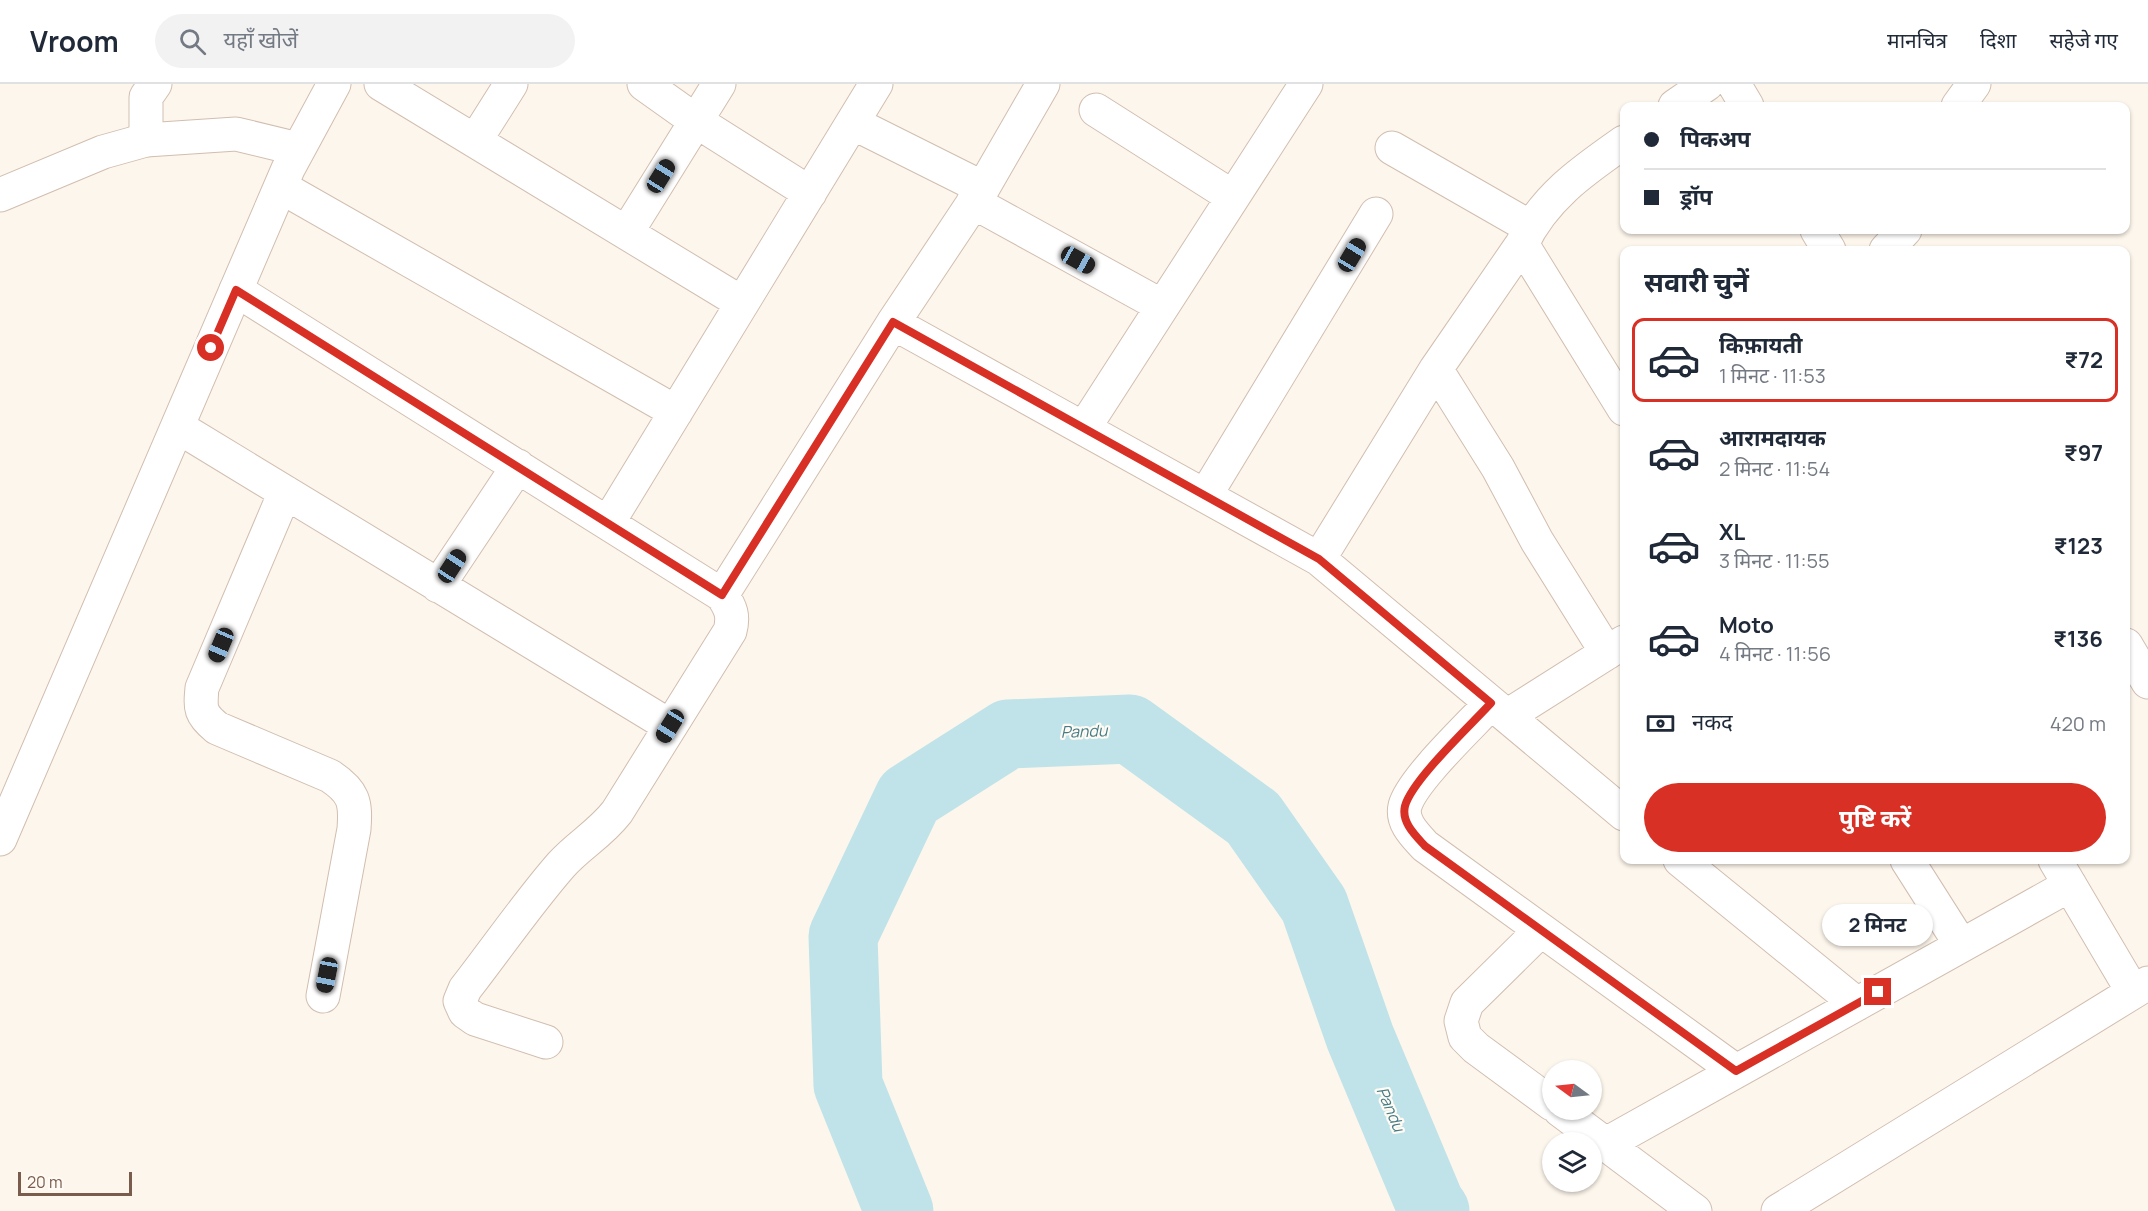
<!DOCTYPE html>
<html lang="hi">
<head>
<meta charset="utf-8">
<style>
	:root { --surface:#fff; --page:#f2f2f3; --text:#1f2937; --muted:#747a83; --line:#e0e1e3; --accent:#d93025 }
	body { margin:0; font-family:Manrope,"Noto Sans Devanagari",sans-serif; background:var(--page); color:var(--text); height:100vh; display:flex; flex-direction:column; font-size:22px; white-space:nowrap }
	* { box-sizing:border-box; margin:0 }
	p { font-size:20px; color:var(--muted) }
	.icon { flex:none; width:33px; height:33px; fill:none; stroke:currentColor; stroke-width:2; stroke-linecap:round; stroke-linejoin:round }
	.map { position:relative; flex:1; overflow:hidden }
	.details { position:absolute; left:1620px; top:162px; width:510px; height:618px; display:flex; flex-direction:column; background:var(--surface); border-radius:12px; box-shadow:0 2px 4px #0004 }
	.details>* { flex:none }
	.hud { position:absolute; left:1620px; top:18px; width:510px; height:132px; border-radius:12px; box-shadow:0 2px 4px #0004; display:grid; align-content:center; height:132px; padding:0 24px; background:var(--surface) }
	.needle { width:39px; rotate:285deg }
	.controls { position:absolute; left:1542px; top:976px; display:grid; gap:12px }
	.controls a { display:grid; place-items:center; width:60px; height:60px; border-radius:50%; background:var(--surface); box-shadow:0 2px 4px #0004; font-size:30px }
	.scale { position:absolute; left:18px; bottom:15px; width:114px; box-sizing:border-box; padding-left:6px; border:3px solid #7a5c4d; border-top:0; font-size:16px; line-height:21px; white-space:nowrap; color:#7a5c4d; -webkit-text-stroke:4px #fffaf3; paint-order:stroke }
	.end { position:absolute; width:27px; height:27px; margin:-14px; border:8px solid #d93025; background:#fff; box-shadow:0 0 0 3px #fff }
	.from { border-radius:50% }
	.bubble { position:absolute; height:42px; border-radius:21px; background:var(--surface); box-shadow:0 2px 4px #0004; font-size:20px; font-weight:700; line-height:42px; text-align:center }
	.car { position:absolute; width:18px; height:36px; margin:-18px -9px; border-radius:8px; box-shadow:0 0 4px 2px #0007; background:linear-gradient(#222 24%,#8ab4d8 0 40%,#222 0 76%,#8ab4d8 0 86%,#222 0) }
	.hud b { display:flex; align-items:center; gap:21px; height:57px; font-size:22px }
	.hud b+b { border-top:2px solid var(--line) }
	.hud i { width:15px; height:15px; background:var(--text) }
	ul { padding:0; list-style:none }
	li { display:flex; align-items:center; gap:18px; height:84px; margin:0 12px 9px; padding:0 12px; border:3px solid transparent; border-radius:12px }
	li div { flex:1 }
	li b { display:block; font-size:22px }
	li em { font-style:normal; font-weight:700 }
	li.selected { border-color:var(--accent) }
	li>.icon { width:54px; height:54px; stroke-width:1.5 }
	h2 { padding:0 24px; font-size:27px; line-height:72px }
	.pay { display:flex; align-items:center; gap:15px; height:66px; padding:0 24px; font-size:22px }
	.pay p { margin-inline-start:auto }
	.primary-button { display:flex; gap:12px; margin-top:auto; padding:12px 24px }
	.primary-button a { flex:1; height:69px; border-radius:36px; background:var(--accent); color:#fff; font-size:24px; font-weight:700; line-height:69px; text-align:center }
	header { display:flex; align-items:center; gap:36px; box-sizing:border-box; height:84px; padding:0 30px; background:var(--surface); border-bottom:2px solid var(--line) }
	header strong { font-size:28px }
	nav { display:flex; gap:33px; margin-inline-start:auto; font-size:21px }
	.search { width:420px; height:54px; background:var(--page); display:flex; align-items:center; gap:15px; box-sizing:border-box; padding:0 21px; border-radius:33px; color:var(--muted); font-size:22px }
	.map>svg:first-child { display:block }
	.lines { fill:none; stroke-linecap:round; stroke-linejoin:round }
	.river { stroke:#bfe3e8; stroke-width:69 }
	.minor-casing { stroke:#d1beb0; stroke-width:35 }
	.tertiary-casing { stroke:#d1beb0; stroke-width:35 }
	.minor { stroke:#fff; stroke-width:33 }
	.tertiary { stroke:#fff; stroke-width:33 }
	.route { stroke:#d93025; stroke-width:8 }
	.labels { text-anchor:middle; stroke-width:4.5; stroke-linejoin:round; paint-order:stroke }
	.water-label { font-size:16px; font-style:italic; fill:#437c86; stroke:#fffaf3 }
</style>
</head>
<body>
<header>
<strong>Vroom</strong>
<div class="search"><svg class="icon" aria-label="search" viewBox="0 0 24 24"><circle cx="10" cy="10" r="6"/><path d="M15 15l6 6"/></svg>यहाँ खोजें</div>
<nav><a>मानचित्र</a><a>दिशा</a><a>सहेजे गए</a></nav>
</header>
<div class="map">
<svg width="2148" height="1127" viewBox="0 0 2148 1127">
	<rect width="100%" height="100%" fill="#fdf6ec"/>
	<g class="lines">
		<!-- river -->
		<path class="river" d="M899,1127L848,1001L843,852L909,713L1008,650L1130,645L1253,734L1314,821L1360,953L1430,1120L1435,1127"/>
		<defs>
			<path id="minor" d="M381,0L742,219
				M644,0L696,37L810,109
				M1734,0L1747,22
				M1675,22L1707,0
				M1958,22L1974,0
				M1096,26L1233,113
				M853,39L983,104
				M146,56V13L155,0
				M475,57L511,0
				M1624,58C1584,86 1544,113 1522,160L1436,285L1319,475L1624,730
				M1392,64L1530,143
				M281,103L676,328
				M973,118L1162,222
				M1817,146L1829,166
				M627,148L719,0
				M1522,160L1624,325
				M1886,166L1905,146
				M236,206L722,511C731,524 734,532 730,547L617,728C600,750 579,761 561,781C527,820 497,864 465,905L460,917L465,928L475,935L546,958
				M893,239L1319,475
				M1436,285L1498,384L1537,457L1607,569
				M178,343L670,642
				M1084,344L1306,0
				M285,408L202,604C200,625 200,630 217,644L330,692C354,708 356,718 354,745L323,912
				M1205,412L1376,130
				M608,439L876,0
				M438,502L518,382
				M722,511L893,239L983,104L1043,0
				M2126,561L2148,598
				M1491,619C1471,641 1412,696 1405,722C1401,738 1415,751 1425,762L1736,987
				M1507,632L1624,558
				M1680,776L1857,920
				M1907,776L1961,861
				M2055,776L2133,908
				M1541,846L1467,919L1461,937L1465,953L1476,964L1552,1020
				M1560,1026L1695,1127
				M1606,1060L2070,801
				M1778,1127L2148,899"/>
			<path id="tertiary" d="M0,111L103,68L146,56L236,50L298,65
				M0,755L288,85L334,0"/>
		</defs>
		<!-- minor casing -->
		<use href="#minor" class="minor-casing"/>
		<!-- tertiary casing -->
		<use href="#tertiary" class="tertiary-casing"/>
		<!-- minor -->
		<use href="#minor" class="minor"/>
		<!-- tertiary -->
		<use href="#tertiary" class="tertiary"/>
	</g>
	<g class="lines">
		<!-- route -->
		<path class="route" d="M211,264L236,206L722,511L893,238L1319,475L1491,619C1471,641 1412,696 1405,722C1401,738 1415,751 1425,762L1736,987L1878,908"/>
	</g>
	<g class="labels">
		<!-- water labels -->
		<g class="water-label">
			<text transform="translate(1084 647) rotate(-2)" y="6">Pandu</text>
			<text transform="translate(1391 1025) rotate(67)" y="6">Pandu</text>
		</g>
	</g>
</svg>
<div class="controls">
<a><svg class="needle" viewBox="-14 -14 28 28"><path d="M0-13l5 13h-10z" fill="#e53935"/><path d="M0 13l5-13h-10z" fill="#747a83"/></svg></a>
<a><svg class="icon" aria-label="layers" viewBox="0 0 24 24"><path d="M12 4l9 5-9 5-9-5zM3 14l9 5 9-5"/></svg></a>
</div>
<div class="scale">20 m</div>
<i class="end from" style="left:211px;top:264px"></i>
<i class="end" style="left:1878px;top:908px"></i>
<div class="bubble" style="left:1822px;top:820px;width:111px">2 मिनट</div>
<i class="car" style="left:661px;top:92px;rotate:32deg"></i>
<i class="car" style="left:1352px;top:171px;rotate:31deg"></i>
<i class="car" style="left:1078px;top:176px;rotate:119deg"></i>
<i class="car" style="left:452px;top:482px;rotate:33deg"></i>
<i class="car" style="left:221px;top:561px;rotate:203deg"></i>
<i class="car" style="left:670px;top:642px;rotate:212deg"></i>
<i class="car" style="left:327px;top:891px;rotate:191deg"></i>
<div class="hud">
<b><i class="from"></i>पिकअप</b>
<b><i></i>ड्रॉप</b>
</div>
<section class="details">
<h2>सवारी चुनें</h2>
<ul>
<li class="selected"><svg class="icon" aria-label="car" viewBox="0 0 24 24"><path d="M5 17H2v-5l4-1 3-4h7l3 4 3 1v5h-3M9 17h6M6 11h13"/><circle cx="7" cy="17" r="2"/><circle cx="17" cy="17" r="2"/></svg><div><b>किफ़ायती</b><p>1 मिनट · 11:53</p></div><em>₹72</em></li>
<li><svg class="icon" aria-label="car" viewBox="0 0 24 24"><path d="M5 17H2v-5l4-1 3-4h7l3 4 3 1v5h-3M9 17h6M6 11h13"/><circle cx="7" cy="17" r="2"/><circle cx="17" cy="17" r="2"/></svg><div><b>आरामदायक</b><p>2 मिनट · 11:54</p></div><em>₹97</em></li>
<li><svg class="icon" aria-label="car" viewBox="0 0 24 24"><path d="M5 17H2v-5l4-1 3-4h7l3 4 3 1v5h-3M9 17h6M6 11h13"/><circle cx="7" cy="17" r="2"/><circle cx="17" cy="17" r="2"/></svg><div><b>XL</b><p>3 मिनट · 11:55</p></div><em>₹123</em></li>
<li><svg class="icon" aria-label="car" viewBox="0 0 24 24"><path d="M5 17H2v-5l4-1 3-4h7l3 4 3 1v5h-3M9 17h6M6 11h13"/><circle cx="7" cy="17" r="2"/><circle cx="17" cy="17" r="2"/></svg><div><b>Moto</b><p>4 मिनट · 11:56</p></div><em>₹136</em></li>
</ul>
<div class="pay"><svg class="icon" aria-label="cash" viewBox="0 0 24 24"><path d="M3 7h18v10H3z"/><circle cx="12" cy="12" r="2"/></svg>नकद<p>420 m</p></div>
<div class="primary-button"><a>पुष्टि करें</a></div>
</section>
</div>
</body>
</html>
